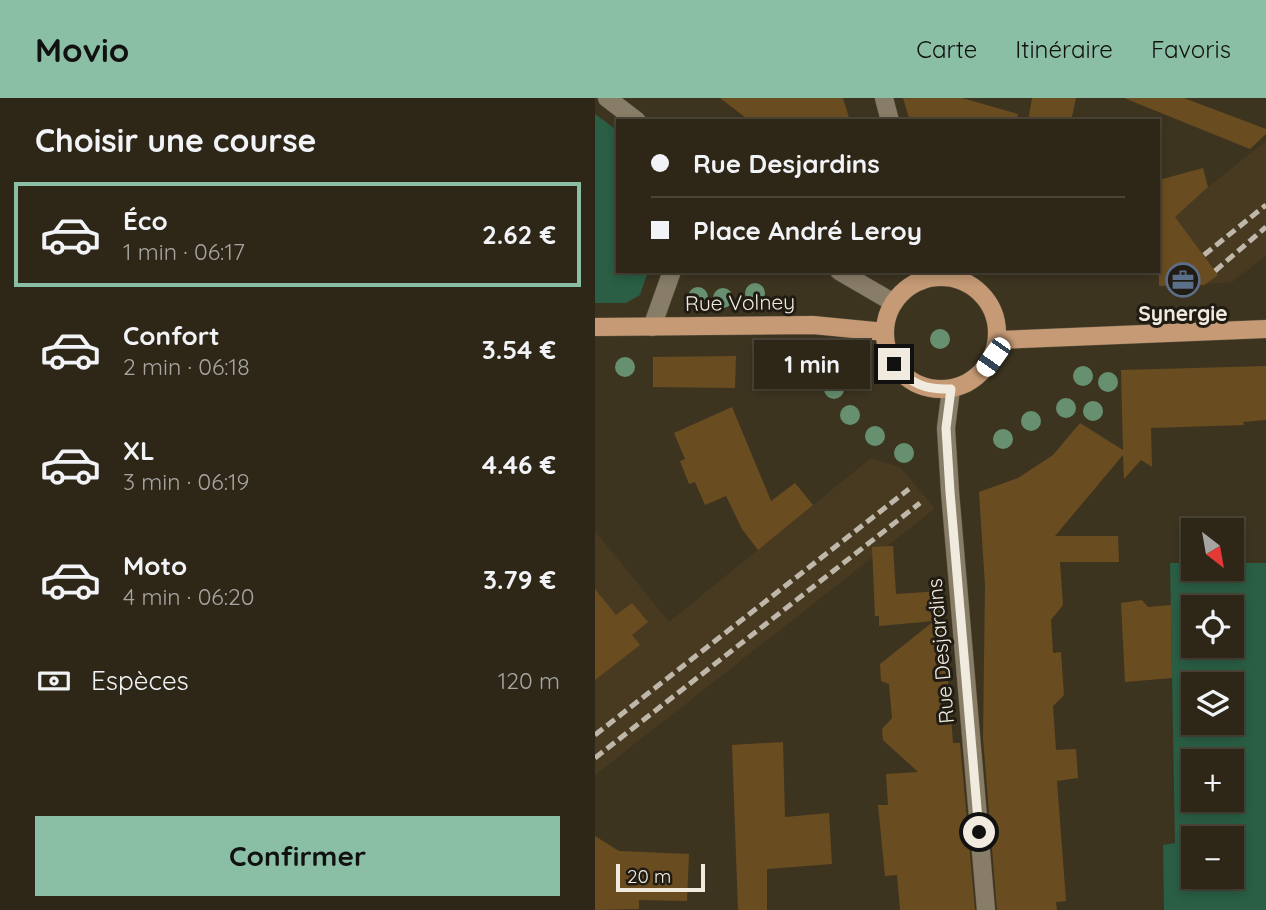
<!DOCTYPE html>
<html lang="fr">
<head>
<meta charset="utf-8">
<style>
	:root { --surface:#2e2718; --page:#362f21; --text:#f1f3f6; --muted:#a7a5a2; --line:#494437; --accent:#8abfa5 }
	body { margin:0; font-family:Quicksand,sans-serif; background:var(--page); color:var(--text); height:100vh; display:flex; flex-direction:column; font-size:26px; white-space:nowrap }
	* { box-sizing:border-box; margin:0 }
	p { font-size:23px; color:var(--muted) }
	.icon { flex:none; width:38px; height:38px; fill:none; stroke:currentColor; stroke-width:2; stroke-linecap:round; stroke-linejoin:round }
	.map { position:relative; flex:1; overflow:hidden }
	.sheet { display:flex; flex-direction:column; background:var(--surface); width:595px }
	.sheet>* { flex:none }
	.top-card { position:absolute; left:21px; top:21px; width:544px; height:154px; border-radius:0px; box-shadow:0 4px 10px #0003,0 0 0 2px var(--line); display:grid; align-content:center; height:154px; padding:0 35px; background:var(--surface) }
	.needle { width:46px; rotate:149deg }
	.controls { position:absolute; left:586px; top:420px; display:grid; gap:14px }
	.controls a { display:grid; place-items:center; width:63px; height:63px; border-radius:0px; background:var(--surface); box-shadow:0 4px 10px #0003,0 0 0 2px var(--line); font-size:35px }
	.scale { position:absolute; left:21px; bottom:18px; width:89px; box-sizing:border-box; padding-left:7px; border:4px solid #f1ebdf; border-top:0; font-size:19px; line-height:24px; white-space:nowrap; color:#f1ebdf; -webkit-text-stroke:5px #201c13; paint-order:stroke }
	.end { position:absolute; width:32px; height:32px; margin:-16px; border:9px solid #f1ebdf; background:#111; box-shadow:0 0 0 4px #111 }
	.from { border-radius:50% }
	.bubble { position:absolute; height:49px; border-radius:0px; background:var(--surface); box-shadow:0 4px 10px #0003,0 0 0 2px var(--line); font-size:23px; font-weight:800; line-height:49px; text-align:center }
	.car { position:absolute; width:21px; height:42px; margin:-21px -10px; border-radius:9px; box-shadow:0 0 5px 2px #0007; background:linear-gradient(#fff 24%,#345 0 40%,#fff 0 76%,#345 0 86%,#fff 0) }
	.top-card b { display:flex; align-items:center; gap:24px; height:66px; font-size:26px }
	.top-card b+b { border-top:2px solid var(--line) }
	.top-card i { width:18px; height:18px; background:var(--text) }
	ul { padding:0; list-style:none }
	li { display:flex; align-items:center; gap:21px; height:105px; margin:0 14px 10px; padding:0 21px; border:4px solid transparent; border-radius:0px }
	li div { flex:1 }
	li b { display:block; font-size:26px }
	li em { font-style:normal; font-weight:800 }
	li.current { border-color:var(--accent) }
	li>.icon { width:63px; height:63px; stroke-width:1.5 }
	h2 { padding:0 35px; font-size:32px; line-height:84px }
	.pay { display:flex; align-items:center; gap:18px; height:77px; padding:0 35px; font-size:26px }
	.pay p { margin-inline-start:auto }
	.action { display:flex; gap:14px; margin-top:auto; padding:14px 35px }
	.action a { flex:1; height:80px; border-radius:0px; background:var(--accent); color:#111; font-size:28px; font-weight:800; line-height:80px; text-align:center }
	header { display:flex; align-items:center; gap:42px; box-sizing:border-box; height:98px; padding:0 35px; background:var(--accent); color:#111 }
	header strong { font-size:33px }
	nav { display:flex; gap:38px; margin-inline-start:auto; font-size:24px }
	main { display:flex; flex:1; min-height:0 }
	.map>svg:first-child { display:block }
	.built { fill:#473a20 }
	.green { fill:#2a5e45; fill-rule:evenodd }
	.building { fill:#6a4c21 }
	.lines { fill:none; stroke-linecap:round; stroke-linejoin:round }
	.minor-casing { stroke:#595140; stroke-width:19 }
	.major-casing { stroke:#595140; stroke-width:19 }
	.minor { stroke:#887d67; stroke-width:18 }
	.major { stroke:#c59a75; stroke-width:18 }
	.rail { stroke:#bfb8aa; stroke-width:5; stroke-dasharray:10 5; stroke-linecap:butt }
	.tree { fill:#679070 }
	.route { stroke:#f1ebdf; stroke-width:9 }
	.labels { text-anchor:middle; stroke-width:6; stroke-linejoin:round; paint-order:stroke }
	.street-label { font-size:21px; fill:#f1ebdf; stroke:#201c13 }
	.poi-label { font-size:21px; font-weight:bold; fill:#f1ebdf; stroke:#201c13 }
</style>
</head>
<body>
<header>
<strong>Movio</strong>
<nav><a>Carte</a><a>Itinéraire</a><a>Favoris</a></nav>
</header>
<main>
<section class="sheet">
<h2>Choisir une course</h2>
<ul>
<li class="current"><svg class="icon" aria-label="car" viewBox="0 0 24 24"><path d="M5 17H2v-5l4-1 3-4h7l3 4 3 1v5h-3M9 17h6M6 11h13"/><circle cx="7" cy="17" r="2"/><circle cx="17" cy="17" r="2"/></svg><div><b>Éco</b><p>1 min · 06:17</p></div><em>2.62 €</em></li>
<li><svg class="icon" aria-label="car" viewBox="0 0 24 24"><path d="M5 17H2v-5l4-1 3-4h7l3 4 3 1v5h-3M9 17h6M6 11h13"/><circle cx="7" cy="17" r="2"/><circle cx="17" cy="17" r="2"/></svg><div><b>Confort</b><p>2 min · 06:18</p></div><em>3.54 €</em></li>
<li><svg class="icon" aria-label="car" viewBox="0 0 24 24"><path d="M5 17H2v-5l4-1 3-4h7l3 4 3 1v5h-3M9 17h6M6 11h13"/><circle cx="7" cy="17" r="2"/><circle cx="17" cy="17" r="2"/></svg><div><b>XL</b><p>3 min · 06:19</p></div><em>4.46 €</em></li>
<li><svg class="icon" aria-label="car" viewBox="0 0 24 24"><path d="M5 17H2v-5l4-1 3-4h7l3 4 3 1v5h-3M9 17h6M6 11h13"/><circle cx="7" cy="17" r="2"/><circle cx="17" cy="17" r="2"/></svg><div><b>Moto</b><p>4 min · 06:20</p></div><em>3.79 €</em></li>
</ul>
<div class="pay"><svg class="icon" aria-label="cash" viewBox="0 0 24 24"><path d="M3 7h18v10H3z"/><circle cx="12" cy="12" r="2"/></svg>Espèces<p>120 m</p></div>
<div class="action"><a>Confirmer</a></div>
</section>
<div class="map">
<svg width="671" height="812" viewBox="0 0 671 812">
	<rect width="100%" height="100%" fill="#3d3420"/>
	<!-- built -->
	<path class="built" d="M671,43V158L637,184L602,187L576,123L613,89Z
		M276,360L306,370L338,408V412L0,677V433L74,524Z"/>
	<!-- green -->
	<path class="green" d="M0,16L23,33V173H53L45,197L31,205H0Z
		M575,465H598V471H637V465H671V812H569L568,747L580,745ZM598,509H637V548H598ZM598,586H637V625H598ZM598,663H637V702H598ZM598,740H637V779H598Z"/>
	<!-- building -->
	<path class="building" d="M125,0H248L255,23H155Z
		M308,0H367L423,16L422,23H315Z
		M437,0H481L476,23H433Z
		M529,0H589L671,31V36L655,51Z
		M608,70L613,89L580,119L623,177L609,187L564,188V82Z
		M141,258L140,290L58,289V259Z
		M671,268V322L648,324L649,327L556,330L557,369L546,362L529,381L528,357L460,438H523L524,464H465L468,507L456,522L458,555L466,554L469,597L458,608L461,652L481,651L483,680L462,683L471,803L461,804L462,812H402L388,640L390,487L384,394L423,380L458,357L485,325L528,352L526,272Z
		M137,309L176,403L200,385L218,407L163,452L147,431L131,398L110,407L100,384L94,386L85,363L90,361L79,335Z
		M298,448L301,496L346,493L358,645H365L380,812H305L302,777L290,778L283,707H293L291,676L323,674L288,642L287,631L297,620L294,586L286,583L285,566L339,523L284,528V518H280L277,449Z
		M0,491L21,517L37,505L53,524L37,537L45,547L0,582Z
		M547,502L553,509L576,507L577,580L530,584L526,505Z
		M188,644L190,719L234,715L237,766L172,771V812H143L137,647Z
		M0,738L24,753L94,756L92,803L44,802V811L0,812Z"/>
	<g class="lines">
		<defs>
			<path id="minor" d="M12,0L42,23
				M289,0L295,23
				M244,173L299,205
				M324,173L326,183
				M57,229L77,173
				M356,291L351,330L355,394L391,812"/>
			<path id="major" d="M290 235a56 56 0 1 1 112 0a56 56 0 1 1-112 0Z
				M0,229L218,227L290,234
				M403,242L671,231"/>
		</defs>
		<!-- minor casing -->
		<use href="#minor" class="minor-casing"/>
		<!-- major casing -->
		<use href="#major" class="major-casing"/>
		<!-- minor -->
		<use href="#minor" class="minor"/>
		<!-- major -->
		<use href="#major" class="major"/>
		<!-- rail -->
		<path class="rail" d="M609,157L671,107
			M620,173L671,129
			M0,637L314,391
			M0,660L325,405"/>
	</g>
	<!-- trees -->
	<g class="tree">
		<circle cx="160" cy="195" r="10"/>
		<circle cx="103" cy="199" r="10"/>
		<circle cx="128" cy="200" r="10"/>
		<circle cx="345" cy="241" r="10"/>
		<circle cx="226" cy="259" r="10"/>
		<circle cx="30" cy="269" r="10"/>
		<circle cx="177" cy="277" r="10"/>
		<circle cx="488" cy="278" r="10"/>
		<circle cx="513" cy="284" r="10"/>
		<circle cx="239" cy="291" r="10"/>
		<circle cx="471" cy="310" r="10"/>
		<circle cx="498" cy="313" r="10"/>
		<circle cx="255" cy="317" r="10"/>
		<circle cx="436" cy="323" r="10"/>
		<circle cx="280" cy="338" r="10"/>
		<circle cx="408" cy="341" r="10"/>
		<circle cx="309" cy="355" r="10"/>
	</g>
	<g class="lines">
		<!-- route -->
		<path class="route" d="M299,266C315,286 331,292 356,291L351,330L355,394L384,734"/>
	</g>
	<!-- icons -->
	<defs>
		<symbol id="office-ring" viewBox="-11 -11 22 22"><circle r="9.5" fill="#201c13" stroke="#5c6f8a" stroke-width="1.5"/><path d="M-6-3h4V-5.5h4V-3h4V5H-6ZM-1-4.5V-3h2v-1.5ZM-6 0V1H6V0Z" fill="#5c6f8a"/></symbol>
	</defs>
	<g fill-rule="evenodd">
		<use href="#office-ring" x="569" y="163" width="38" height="38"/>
	</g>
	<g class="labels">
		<!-- street labels -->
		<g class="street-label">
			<text transform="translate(145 205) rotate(-1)" y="7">Rue Volney</text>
			<text transform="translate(346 553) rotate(-95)" y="7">Rue Desjardins</text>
		</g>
		<!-- poi labels -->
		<g class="poi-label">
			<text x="588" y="223">Synergie</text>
		</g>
	</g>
</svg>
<div class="controls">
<a><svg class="needle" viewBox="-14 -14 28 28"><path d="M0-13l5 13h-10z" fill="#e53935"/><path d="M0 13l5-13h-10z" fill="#a7a5a2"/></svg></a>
<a><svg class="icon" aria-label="locate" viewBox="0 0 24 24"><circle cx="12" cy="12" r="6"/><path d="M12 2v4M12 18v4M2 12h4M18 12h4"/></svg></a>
<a><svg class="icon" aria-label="layers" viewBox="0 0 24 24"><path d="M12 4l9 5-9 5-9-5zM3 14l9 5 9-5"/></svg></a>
<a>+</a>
<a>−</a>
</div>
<div class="scale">20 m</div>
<i class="end from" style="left:384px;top:734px"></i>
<i class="end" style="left:299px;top:266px"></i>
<div class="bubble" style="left:159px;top:242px;width:116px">1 min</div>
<i class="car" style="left:398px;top:259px;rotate:215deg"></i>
<div class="top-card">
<b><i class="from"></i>Rue Desjardins</b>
<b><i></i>Place André Leroy</b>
</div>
</div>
</main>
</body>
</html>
